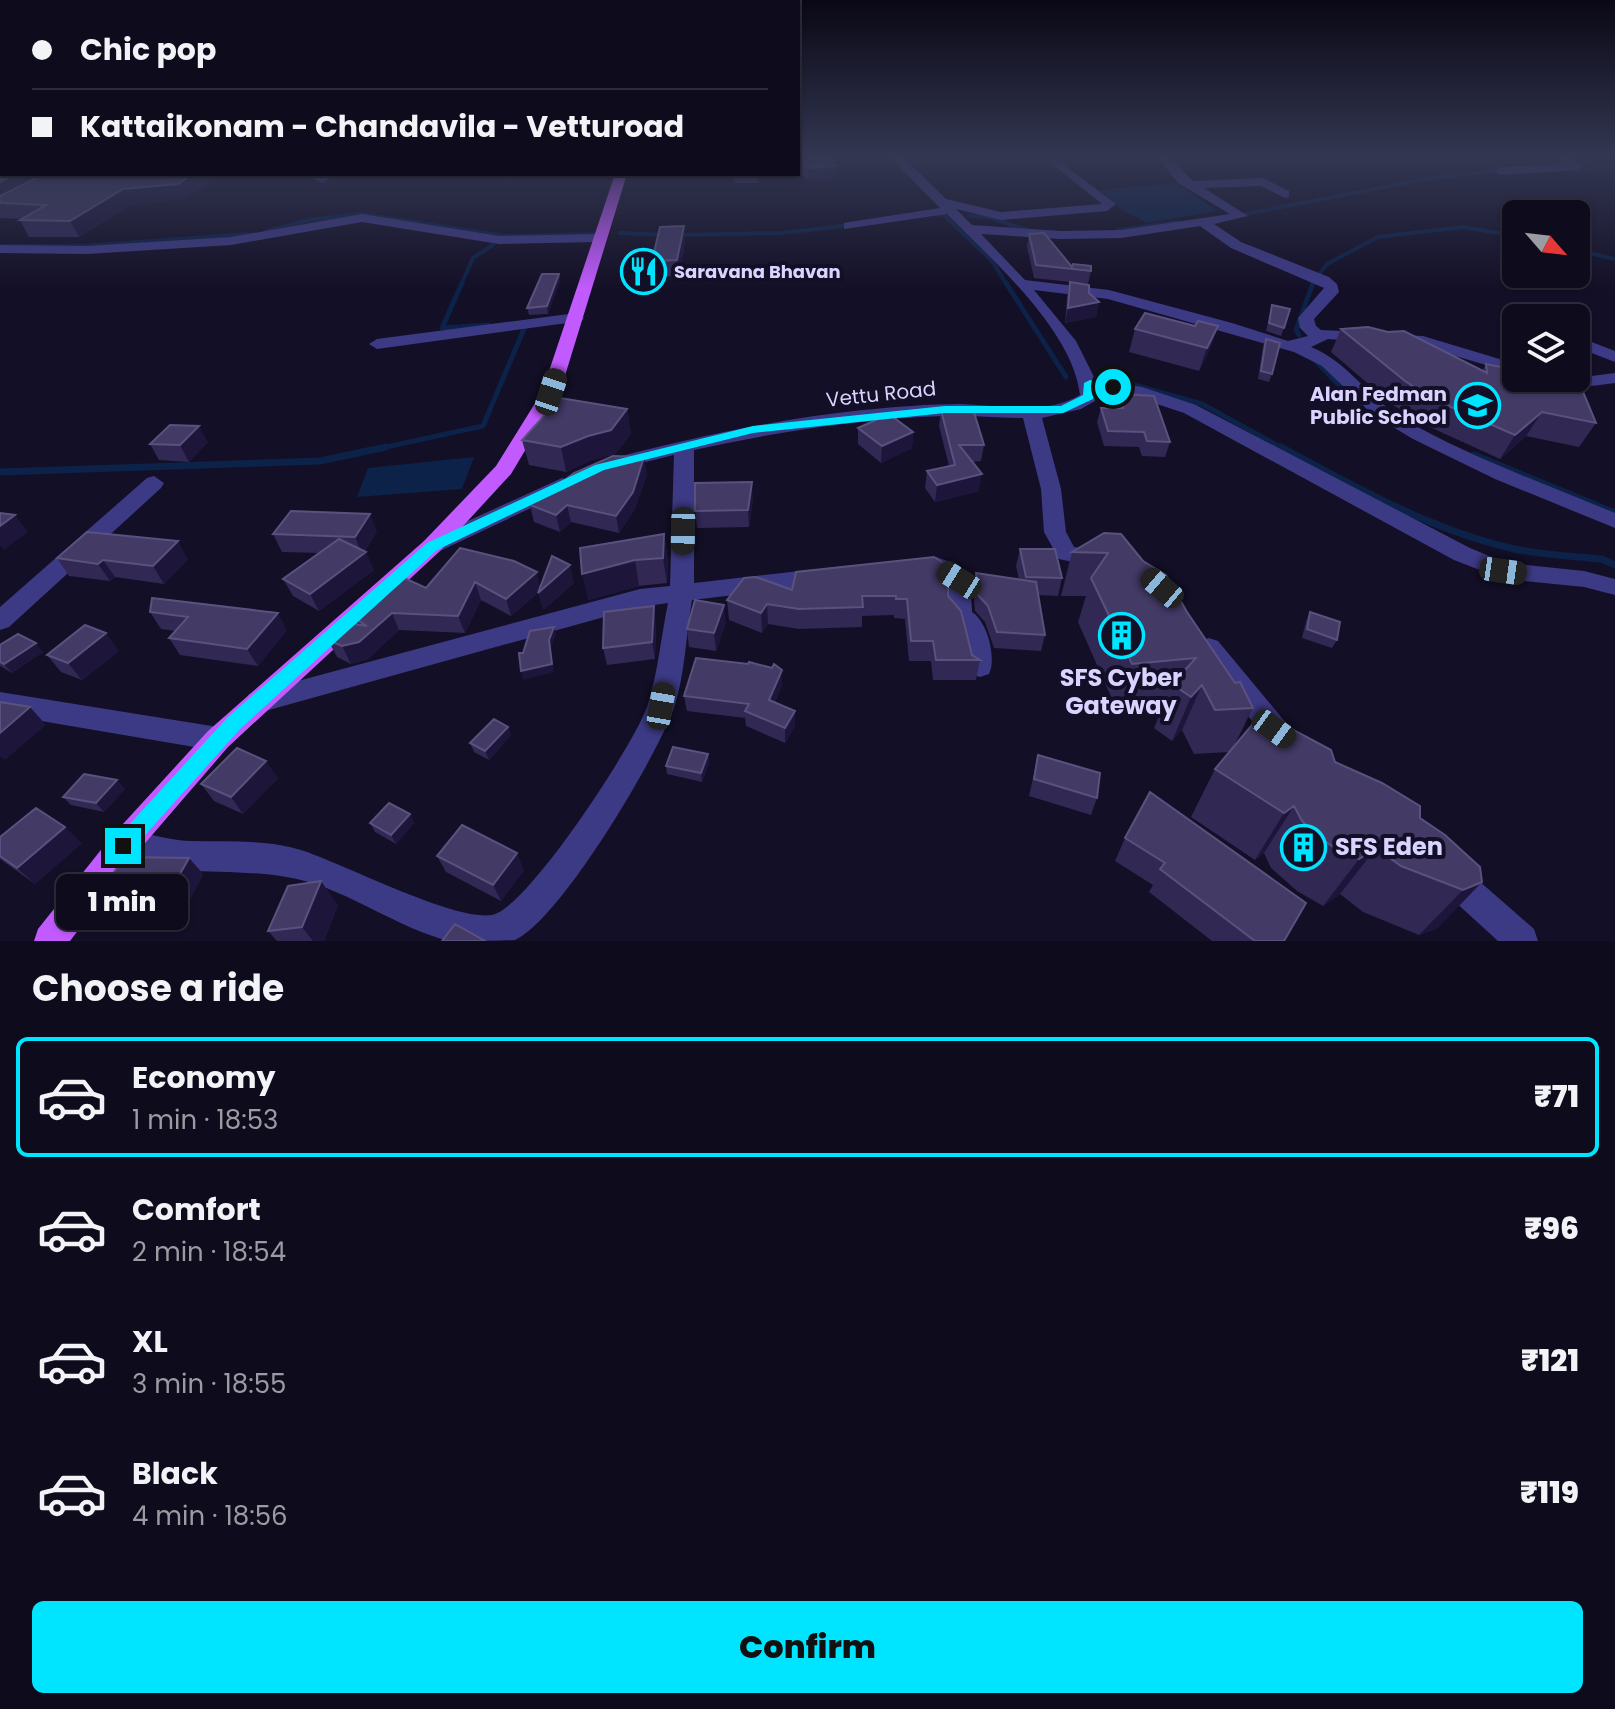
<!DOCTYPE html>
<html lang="en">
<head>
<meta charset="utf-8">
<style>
	:root { --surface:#0e0b1c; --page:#1c1929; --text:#f1f3f6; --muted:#9b9ba3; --line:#2e2b3b; --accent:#00e5ff }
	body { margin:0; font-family:Poppins,sans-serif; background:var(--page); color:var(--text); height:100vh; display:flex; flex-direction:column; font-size:30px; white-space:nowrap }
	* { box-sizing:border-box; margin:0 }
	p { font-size:26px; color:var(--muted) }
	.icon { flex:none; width:44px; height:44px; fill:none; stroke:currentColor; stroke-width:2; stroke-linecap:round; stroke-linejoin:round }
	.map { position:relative; height:941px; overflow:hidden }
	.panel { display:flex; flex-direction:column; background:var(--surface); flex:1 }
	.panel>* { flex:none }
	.top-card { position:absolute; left:0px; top:0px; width:800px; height:176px; box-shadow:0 2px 6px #0004,0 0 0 2px var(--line); display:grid; align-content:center; height:176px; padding:0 32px; background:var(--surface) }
	.needle { width:52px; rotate:118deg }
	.tools { position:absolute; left:1502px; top:200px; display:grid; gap:16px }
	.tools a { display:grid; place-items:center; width:88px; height:88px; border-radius:12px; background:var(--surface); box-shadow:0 2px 6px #0004,0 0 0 2px var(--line); font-size:40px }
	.end { position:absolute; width:36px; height:36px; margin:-18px; border:10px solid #00e5ff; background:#111; box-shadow:0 0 0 4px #111 }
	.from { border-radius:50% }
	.bubble { position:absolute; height:56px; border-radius:12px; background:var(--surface); box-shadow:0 2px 6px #0004,0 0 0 2px var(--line); font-size:26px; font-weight:800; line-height:56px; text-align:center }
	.car { position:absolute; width:24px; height:48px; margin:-24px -12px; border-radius:10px; box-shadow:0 0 6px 2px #0007; background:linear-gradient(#222 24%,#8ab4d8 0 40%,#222 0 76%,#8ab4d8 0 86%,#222 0) }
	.top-card b { display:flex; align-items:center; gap:28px; height:76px; font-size:30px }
	.top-card b+b { border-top:2px solid var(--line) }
	.top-card i { width:20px; height:20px; background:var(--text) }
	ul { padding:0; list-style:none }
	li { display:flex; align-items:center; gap:24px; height:120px; margin:0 16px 12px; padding:0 16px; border:4px solid transparent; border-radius:12px }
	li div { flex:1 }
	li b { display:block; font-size:30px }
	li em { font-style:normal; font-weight:800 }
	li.current { border-color:var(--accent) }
	li>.icon { width:72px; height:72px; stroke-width:1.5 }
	h2 { padding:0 32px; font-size:36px; line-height:96px }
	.primary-button { display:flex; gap:16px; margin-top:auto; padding:16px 32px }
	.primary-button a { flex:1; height:92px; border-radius:12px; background:var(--accent); color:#111; font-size:32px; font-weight:800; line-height:92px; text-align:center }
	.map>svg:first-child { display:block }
	.water { fill:#0c2248 }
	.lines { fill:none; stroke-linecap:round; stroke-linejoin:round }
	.stream-far2 { stroke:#0c2248; stroke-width:4 }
	.stream-far1 { stroke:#0c2248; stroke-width:5 }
	.stream { stroke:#0c2248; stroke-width:7 }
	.minor { fill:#3d3a85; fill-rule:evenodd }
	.primary { fill:#c25bff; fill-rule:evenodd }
	.wall { fill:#312854 }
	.shaded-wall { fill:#1d163a }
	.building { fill:#433a66; stroke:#5a527e; stroke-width:2 }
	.route { fill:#00e5ff }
	.labels { text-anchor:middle; stroke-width:8; stroke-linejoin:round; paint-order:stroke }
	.far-poi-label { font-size:18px; font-weight:bold; fill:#d9d4ff; stroke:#130f26; text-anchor:start }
	.street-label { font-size:20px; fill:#d9d4ff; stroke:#130f26 }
	.poi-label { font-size:20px; font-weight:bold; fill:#d9d4ff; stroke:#130f26; text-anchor:end }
	.near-poi-label { font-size:24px; font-weight:bold; fill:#d9d4ff; stroke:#130f26 }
</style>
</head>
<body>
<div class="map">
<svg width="1615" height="941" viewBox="0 0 1615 941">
	<rect width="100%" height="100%" fill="#130f26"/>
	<!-- water -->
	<path class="water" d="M1177,183L1217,211L1147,223L1122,210L1099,190Z
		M474,457L462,489L357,497L368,468Z"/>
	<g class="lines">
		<!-- stream-far2 -->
		<path class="stream-far2" d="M1575,169L1615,167
			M934,214L944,215L992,261L1007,285
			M1246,214L1426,179L1499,170
			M969,216L988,217L1027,230
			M1118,230L1178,222
			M267,231L309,220L361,214L506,236L595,234
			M620,233L664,235
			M679,235L783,233L851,225
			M0,246H84L248,234
			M1576,250L1615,259
			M1320,273L1327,264L1378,237L1464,227L1516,236
			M461,285L473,258L493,245"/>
		<!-- stream-far1 -->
		<path class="stream-far1" d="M462,283L442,328L489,325
			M1006,283L1066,377
			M1299,335L1296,330L1313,283
			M1311,356L1361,408
			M1109,378L1202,404L1284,449
			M377,449L483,426L526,324"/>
		<!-- stream -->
		<path class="stream" d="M1281,447C1355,487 1427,528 1510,548C1540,555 1572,556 1602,559L1615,565
			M1474,455L1615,513
			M0,472L320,461L386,447"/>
		<!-- minor -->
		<path class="minor" d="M891,158H904L946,199L1001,212L1102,204L1052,164L1050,162L1056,159L1116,204L1107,211L1001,220L956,209L972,225L1061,231L1121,230L1230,214L1178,183L1158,158H1170L1193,181L1263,178L1289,191V197L1285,198L1261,186L1204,188L1248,216L1214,224L1241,242L1329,277L1337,284L1339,292L1314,319L1316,326L1321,330L1365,332L1373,337L1365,342L1328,339L1311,347C1348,362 1369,398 1402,418C1469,457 1543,483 1615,513V528L1495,479L1413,439L1373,415L1322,366L1294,352L1108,299L1034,290L1076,341L1095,379L1142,387L1196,405L1470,548L1506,563L1584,571L1615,579V595L1584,587L1503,579L1454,560L1184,413L1133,396L1097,389L1095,401L1081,409L1042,418L1061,489L1066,532L1074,547L1104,553L1107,559L1104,565L1096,567L1059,559L1044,532L1041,489L1023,418C997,418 970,415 943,416C859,419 776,432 694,450V583L818,569L826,571L829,577L826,583L818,585L692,600C686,635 685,675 674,708C656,758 561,919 515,940C506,941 459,941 449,941C397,928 350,891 297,879C237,866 171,879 112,856L108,846L112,836C136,826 164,841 189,841C227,842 268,839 304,851C346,865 454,921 492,915C526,910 637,741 648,704C658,672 661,637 668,603L640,607L258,713L249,710L245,702L249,694L640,589L670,586L674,455L613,470L603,464L606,460C690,438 776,419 863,410C895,407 928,404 960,404C1000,405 1044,416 1080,395C1073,330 991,259 947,214L844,229V223L849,222L940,208ZM1200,226L1231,248L1324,288L1298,318L1300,328L1308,336L1288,341L1232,323L1109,290L1025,280L981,234L1061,239L1121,238Z
			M1555,158H1570L1583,167L1577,170L1500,175L1494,171L1500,167L1564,164Z
			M304,174H321L329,179L323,183Z
			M362,214L499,236L598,234L605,238L598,242L499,244L362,222L231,245L87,254L0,253V245L87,246L231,237Z
			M576,313L584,318L582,321L377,349L369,344L377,339Z
			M1401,335L1423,336L1516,364V374L1422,346L1395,343L1393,340L1395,337Z
			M1576,336L1615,351V362L1576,347Z
			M1615,373V383C1589,387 1566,388 1540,382L1537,378H1576Z
			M154,476L164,483L161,488L9,627L0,630V607L147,478Z
			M562,478L569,480L572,485L569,490L440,551H424L421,546L424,541Z
			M936,557C970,567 971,581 972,612C987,621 997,658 989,674L980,677L971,674L961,629L948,616V584L932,573L918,572L915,566L918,560Z
			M1209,638L1218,641L1287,724L1291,732L1287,740L1277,744L1267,740L1200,655L1197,648L1200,641Z
			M0,692L218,727L228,731L232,739L228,747L218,751L0,714Z
			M1452,863L1463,867L1534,929L1538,941H1498L1441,889L1436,878L1441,867Z"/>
		<!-- primary -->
		<path class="primary" d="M615,174H627L560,392L511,474L440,551L228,747L134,856L70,941H34L38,929L112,836L208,731L424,541L496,466L542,392Z"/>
	</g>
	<!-- wall -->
	<path class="wall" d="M0,158L2,174H221L185,199L130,205L79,237H29L20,220L22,219L0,218Z
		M798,158H831L836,178L808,181L798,167Z
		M733,174H758V183H734Z
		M1029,234L1072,267L1091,271L1088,284L1034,278L1027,246Z
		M685,242L679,276L654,277L652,261Z
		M559,274L560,281L548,314L529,315L527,308Z
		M1070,282L1089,293L1099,302L1096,317L1065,323L1067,297Z
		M1272,305L1284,328L1281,336L1266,331Z
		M1195,326H1218L1210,349L1199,371L1129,352L1135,329Z
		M1341,329L1482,371L1486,364L1596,423L1579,447L1526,436L1500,459L1421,423L1393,405L1331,352Z
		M1266,339L1272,374L1269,382L1258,379L1263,346Z
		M1121,394L1170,442L1165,457L1142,456L1139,447L1104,446L1097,422L1101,408H1117Z
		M627,409L631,434L615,454L592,460L566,472L529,465L522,440Z
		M941,410L984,445L981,461L972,462L979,491L935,502L925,488L927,471L949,466L939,426Z
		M858,428L913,432L912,448L881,463L858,444Z
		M208,442L189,462L159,460L150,444Z
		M647,474L635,509L619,533L571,522L560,532L534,522L530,505L552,489Z
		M753,499L749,527L697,528L695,511Z
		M377,531L364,552L374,570L319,611L293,596L283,579L320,553L282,552L273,534Z
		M1104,533L1187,612L1253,708L1233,748L1335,762L1420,818L1480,867L1438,928L1419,935L1363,912L1340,894L1323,906L1297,891L1271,868L1264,853L1255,860L1191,817L1215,769L1229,752L1194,754L1182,730L1172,741L1154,728L1164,704L1116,708L1078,622L1086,596H1061L1072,552Z
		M664,534L668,560L667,583L639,586L588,600Z
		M460,548L541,587L574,583L543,610L539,592L511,616L481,600L465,633L399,630L368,659L351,664L337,657L328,640L357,624L354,618L426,588Z
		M1020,549L1062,578L1058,596L1038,595L1045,635L1041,651L994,648L985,622L975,611L973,588L976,573L1019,580L1016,566Z
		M57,558L188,559L164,584L115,577L110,581L69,576Z
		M792,590L948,596L972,655L980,660L976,680H933L931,661H909L905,619L894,618V615L862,616V627L799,629L768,624L762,633L729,620L727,600Z
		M150,612L287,630L258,666L180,655L169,638L176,631L161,629Z
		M1310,612L1337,640L1332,648L1302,638L1306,621Z
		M726,622L716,651L689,647L687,629Z
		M656,623L655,659L607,665L603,648Z
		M0,645L43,652L12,673L0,666Z
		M119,651L82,680L61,672L47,655Z
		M782,670V685L775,702L795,711V726L785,743L746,726L745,718L687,711L684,696Z
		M508,727L511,735L489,760L474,752L470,743Z
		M708,754L709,763L702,782L667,774L666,766Z
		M1038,755L1097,798L1091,815L1029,796Z
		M278,778L243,814L214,801L201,784Z
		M117,780L125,789L104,812L71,805L63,797Z
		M1150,792L1284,941H1212L1149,892L1153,885L1115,861L1125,838Z
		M410,814L414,823L396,844L375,832L370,823Z
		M0,837L82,843L35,884L0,859Z
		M437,856L524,870L501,901L446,872Z
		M189,858L203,874L179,921L111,922L94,906Z
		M338,905L324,941H277L268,931Z"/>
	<!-- shaded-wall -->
	<path class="shaded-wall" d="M837,166L836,178L808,181V168Z
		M15,174H53L0,202V182Z
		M192,174H221L185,199L130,205L79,237L70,221L123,189Z
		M684,226L685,242L679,276L677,260Z
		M559,274L560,281L548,314L547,306Z
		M1099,302L1096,317L1065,323L1068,308Z
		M1218,326L1210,349L1199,371L1207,348Z
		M627,409L631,434L615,454L592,460L566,472L561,447Z
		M1542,412L1526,436L1500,459L1515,435Z
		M199,426L208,442L189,462L180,445Z
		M913,432L912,448L881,463L882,446Z
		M644,457L647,474L635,509L619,533L616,516Z
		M982,474L979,491L935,502L937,485Z
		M752,482L753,499L749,527L748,510Z
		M567,505L571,522L560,532L556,515Z
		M370,514L377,531L362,554L355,537Z
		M15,515L28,532L4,550L0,545V526Z
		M664,534L668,560L667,583L663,558Z
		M178,541L188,559L164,584L153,566Z
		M366,552L374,570L319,611L310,594Z
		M103,560L115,577L110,581L98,564Z
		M635,560L639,586L588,600L582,574Z
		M570,565L574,583L543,610L538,593Z
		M537,572L541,590L511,616L506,599Z
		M475,582L481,600L465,633L458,616Z
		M767,604L768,624L762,633L761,613Z
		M724,605L726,622L716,651L714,633Z
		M654,606L656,623L655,659L652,642Z
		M278,613L287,630L258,666L247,649Z
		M392,613L399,630L368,659L351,664L342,646Z
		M554,627L556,635L551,648L554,672L523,680L521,671L549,640Z
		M106,633L119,651L82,680L68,663Z
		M36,643L43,652L12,673L4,664Z
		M782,670V685L770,715L769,700Z
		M1202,685L1182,730L1172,741L1191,697Z
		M30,707L46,725L5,760L0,756V733Z
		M795,711V726L785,743V728Z
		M508,727L511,735L489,760L485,751Z
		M708,754L709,763L702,782L701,773Z
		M266,761L278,778L243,814L231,797Z
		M117,780L125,789L104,812L96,803Z
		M1294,806L1264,853L1255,860L1284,813Z
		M410,814L414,823L396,844L391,835Z
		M65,827L82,843L35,884L17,868Z
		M1376,848L1340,894L1323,906L1359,859Z
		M517,853L524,870L501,901L493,885Z
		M189,858L203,874L179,921L163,904Z
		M321,881L338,905L324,941H313L302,927Z
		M1482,882L1438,928L1419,935L1463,890Z"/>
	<!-- building -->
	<path class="building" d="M0,158H2V174H15L0,182Z
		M801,158H831L837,166L808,168Z
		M44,174H192L178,184L123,189L70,221L20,220L46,205L0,203V196Z
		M684,226L677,260L652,261L660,227Z
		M1044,233L1072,267L1073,264L1091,266V271L1036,265L1029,234Z
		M542,274H559L547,306L527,308Z
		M1070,282L1089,285V293L1099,302L1068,308Z
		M1272,305L1290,309L1284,328L1269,323Z
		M1145,313L1195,326L1198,321L1218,326L1207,348L1135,329Z
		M1368,327L1388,332L1404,331L1487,373L1486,364L1516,370V378H1576V375L1596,423L1542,412L1515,435L1433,399L1405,381L1341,329Z
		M1266,339L1280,343L1272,374L1261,371Z
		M1121,394L1154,396L1170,442L1147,441L1144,432L1108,431L1101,408H1123Z
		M560,398L627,409L611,430L588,436L561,447L522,440Z
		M973,409L984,445H959L982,474L937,485L927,471L955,465L941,410Z
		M889,414L913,432L882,446L858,428Z
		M170,425L199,426L180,445L150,444Z
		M613,456L644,457L633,492L616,516L567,505L556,515L530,505L548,488L552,489L574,473Z
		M752,482L748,510L695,511V483Z
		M291,511L370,514L355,537L273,534Z
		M0,513L15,515L0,526Z
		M87,532L178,541L153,566L103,560L98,564L57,558Z
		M1104,533L1121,534L1143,561L1166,575L1187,612L1235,683L1240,682L1253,708L1215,710L1202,685L1191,697L1172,684L1196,658L1132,664L1091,578L1108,553L1072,552Z
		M664,534L663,558L635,560L582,574L580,548Z
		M339,539L366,552L310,594L283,579Z
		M460,548L514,561L537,572L506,599L475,582L458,616L392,613L359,642L342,646L328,640L348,623L367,626L354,618L402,577L426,588Z
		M1020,549H1055L1062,578L1026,577Z
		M552,556L570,565L538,593Z
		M934,557L948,566V596L961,611L972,655L980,660H936L933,641H911L907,599H896V596H862L863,607L799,609L767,604L761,613L727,600L744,578L756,577L792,590L796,572Z
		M976,573L1036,582L1045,635L997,632L988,606L978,595Z
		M152,598L278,613L247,649L169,638L188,617L150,612Z
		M695,600L724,605L714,633L687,629Z
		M654,606L652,642L603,648L604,612Z
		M1310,612L1340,622L1337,640L1307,629Z
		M85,625L106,633L68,663L47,655Z
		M554,627L549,640L552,664L521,671L519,653H523L530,631Z
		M18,634L36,643L4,664L0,662V645Z
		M696,658L748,664L749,662L772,668L774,664L782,670L769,700L795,711L785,728L745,711L749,704L684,696Z
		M0,702L30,707L0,733Z
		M1262,713L1331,750L1335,762L1382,783L1420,806V818L1445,835L1480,867L1482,882L1463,890L1401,866L1376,848L1359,859L1330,845L1302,821L1294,806L1284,813L1215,769Z
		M494,719L508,727L485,751L470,743Z
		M673,747L708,754L701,773L666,766Z
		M237,748L266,761L231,797L201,784Z
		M1038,755L1100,773L1097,798L1034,779Z
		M84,774L117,780L96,803L63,797Z
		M1150,792L1306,903L1284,941H1255L1160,869L1165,863L1125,838Z
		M389,803L410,814L391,835L370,823Z
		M36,808L65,827L17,868L0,856V837Z
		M462,825L517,853L493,885L437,856Z
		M123,857L189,858L163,904L94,906Z
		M321,881L302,927L268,931L288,886Z
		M455,924L485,941H442Z"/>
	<!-- sky -->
	<linearGradient id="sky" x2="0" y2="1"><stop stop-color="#0a0815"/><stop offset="0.54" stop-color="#333752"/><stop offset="1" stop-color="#333752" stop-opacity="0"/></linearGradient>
	<rect width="1615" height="290" fill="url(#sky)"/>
	<!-- route -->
	<path class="route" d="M1090,380L1119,387L1113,390L1095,387L1093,399L1063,413H945L753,433L604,470L437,550L241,728L130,852L123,855L116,852L113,846L116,839L228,717L427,543L595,465L753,426L945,406H1061L1083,395L1084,383Z"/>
	<!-- icons -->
	<defs>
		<symbol id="restaurant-ring" viewBox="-11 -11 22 22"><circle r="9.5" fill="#130f26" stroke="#00e5ff" stroke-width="1.5"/><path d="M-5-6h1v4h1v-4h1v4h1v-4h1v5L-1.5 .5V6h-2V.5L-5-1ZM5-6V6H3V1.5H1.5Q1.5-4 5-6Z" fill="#00e5ff"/></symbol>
		<symbol id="school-ring" viewBox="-11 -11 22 22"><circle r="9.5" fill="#130f26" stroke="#00e5ff" stroke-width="1.5"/><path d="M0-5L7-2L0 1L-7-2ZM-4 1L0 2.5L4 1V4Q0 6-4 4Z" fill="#00e5ff"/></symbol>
		<symbol id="building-ring" viewBox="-11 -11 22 22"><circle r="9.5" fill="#130f26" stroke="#00e5ff" stroke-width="1.5"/><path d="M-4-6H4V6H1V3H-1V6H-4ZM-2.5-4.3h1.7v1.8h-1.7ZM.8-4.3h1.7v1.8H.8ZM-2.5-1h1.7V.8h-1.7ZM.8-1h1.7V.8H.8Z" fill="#00e5ff"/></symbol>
	</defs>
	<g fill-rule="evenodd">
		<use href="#restaurant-ring" x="618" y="246" width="51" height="51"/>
		<use href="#school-ring" x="1452" y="380" width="51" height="51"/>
		<use href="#building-ring" x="1096" y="610" width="51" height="51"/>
		<use href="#building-ring" x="1278" y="822" width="51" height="51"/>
	</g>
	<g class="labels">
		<!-- far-poi labels -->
		<g class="far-poi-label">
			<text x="674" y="278">Saravana Bhavan</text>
		</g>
		<!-- street labels -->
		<g class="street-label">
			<text transform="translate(881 394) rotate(-6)" y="7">Vettu Road</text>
		</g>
		<!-- poi labels -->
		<g class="poi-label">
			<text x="1447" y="401">Alan Fedman<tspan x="1447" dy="23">Public School</tspan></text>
		</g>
		<!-- near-poi labels -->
		<g class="near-poi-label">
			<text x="1121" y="686">SFS Cyber<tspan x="1121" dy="28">Gateway</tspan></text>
			<text x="1335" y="855" text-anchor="start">SFS Eden</text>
		</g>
	</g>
</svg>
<div class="tools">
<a><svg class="needle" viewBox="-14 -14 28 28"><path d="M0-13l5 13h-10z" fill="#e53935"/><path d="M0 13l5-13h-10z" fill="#9b9ba3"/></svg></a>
<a><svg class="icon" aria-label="layers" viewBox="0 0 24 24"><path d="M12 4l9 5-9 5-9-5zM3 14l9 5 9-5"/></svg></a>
</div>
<i class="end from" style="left:1113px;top:387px"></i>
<i class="end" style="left:123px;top:846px"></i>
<div class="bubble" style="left:56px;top:874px;width:132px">1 min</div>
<i class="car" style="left:551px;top:392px;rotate:18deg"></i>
<i class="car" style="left:683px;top:531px;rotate:181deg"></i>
<i class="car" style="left:1503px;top:571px;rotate:98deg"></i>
<i class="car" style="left:959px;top:580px;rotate:302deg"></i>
<i class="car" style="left:1162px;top:588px;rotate:310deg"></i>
<i class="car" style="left:661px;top:706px;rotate:10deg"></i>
<i class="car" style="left:1274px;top:729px;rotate:126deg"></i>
<div class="top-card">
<b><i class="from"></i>Chic pop</b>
<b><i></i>Kattaikonam - Chandavila - Vetturoad</b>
</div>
</div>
<section class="panel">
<h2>Choose a ride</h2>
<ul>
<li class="current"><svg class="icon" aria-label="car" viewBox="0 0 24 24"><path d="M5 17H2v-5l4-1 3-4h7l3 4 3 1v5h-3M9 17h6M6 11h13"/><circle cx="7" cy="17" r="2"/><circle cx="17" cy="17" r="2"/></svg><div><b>Economy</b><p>1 min · 18:53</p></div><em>₹71</em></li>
<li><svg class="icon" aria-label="car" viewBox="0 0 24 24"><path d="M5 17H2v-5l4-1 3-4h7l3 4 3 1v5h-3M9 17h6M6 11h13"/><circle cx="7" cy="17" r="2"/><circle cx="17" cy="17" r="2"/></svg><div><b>Comfort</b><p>2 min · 18:54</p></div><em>₹96</em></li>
<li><svg class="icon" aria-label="car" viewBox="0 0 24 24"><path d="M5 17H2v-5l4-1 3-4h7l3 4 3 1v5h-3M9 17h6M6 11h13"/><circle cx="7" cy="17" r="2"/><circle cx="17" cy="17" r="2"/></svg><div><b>XL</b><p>3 min · 18:55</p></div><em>₹121</em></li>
<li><svg class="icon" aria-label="car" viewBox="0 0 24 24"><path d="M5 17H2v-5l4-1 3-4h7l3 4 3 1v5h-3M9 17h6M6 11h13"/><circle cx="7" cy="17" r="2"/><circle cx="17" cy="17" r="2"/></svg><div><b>Black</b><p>4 min · 18:56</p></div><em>₹119</em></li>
</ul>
<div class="primary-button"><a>Confirm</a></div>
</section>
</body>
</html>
